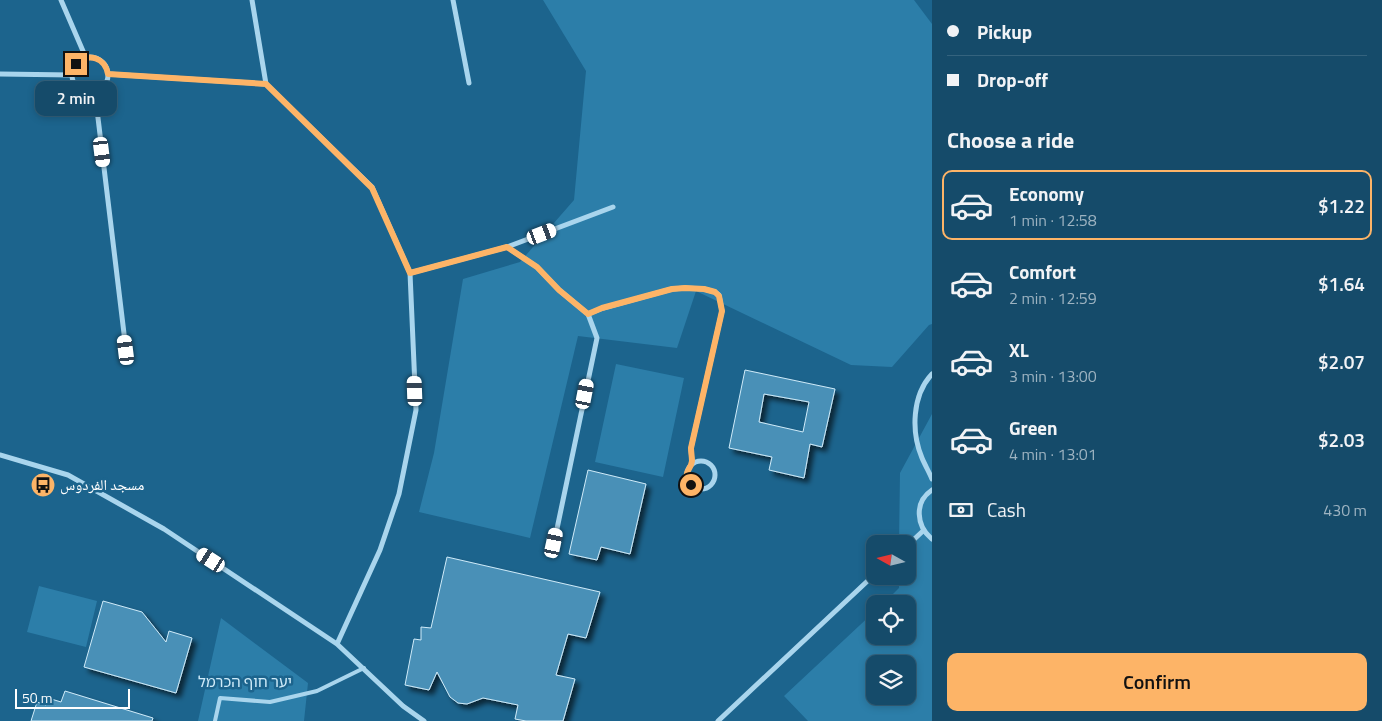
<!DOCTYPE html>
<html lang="en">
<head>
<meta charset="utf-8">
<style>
	:root { --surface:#154b6a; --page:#225572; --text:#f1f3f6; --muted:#9db3c1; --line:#34637e; --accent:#fdb467 }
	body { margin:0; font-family:"Titillium Web","Noto Naskh Arabic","Noto Sans Hebrew",sans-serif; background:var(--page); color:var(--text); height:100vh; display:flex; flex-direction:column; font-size:19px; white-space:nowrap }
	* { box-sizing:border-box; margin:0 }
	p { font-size:16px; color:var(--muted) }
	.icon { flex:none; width:28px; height:28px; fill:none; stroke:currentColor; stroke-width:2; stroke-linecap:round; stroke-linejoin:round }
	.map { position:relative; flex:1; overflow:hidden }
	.details { display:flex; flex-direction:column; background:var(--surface); width:450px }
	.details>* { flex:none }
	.top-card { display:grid; align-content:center; height:110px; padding:0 15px; background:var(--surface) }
	.needle { width:32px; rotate:278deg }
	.buttons { position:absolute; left:866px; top:535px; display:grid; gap:10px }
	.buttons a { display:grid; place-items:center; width:50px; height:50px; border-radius:10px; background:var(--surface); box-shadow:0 2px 8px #0003,0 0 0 1px var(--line); font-size:25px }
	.scale { position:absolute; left:15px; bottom:12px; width:115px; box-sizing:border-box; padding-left:5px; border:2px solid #fff; border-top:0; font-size:14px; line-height:18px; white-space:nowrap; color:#fff; -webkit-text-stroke:4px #1c648d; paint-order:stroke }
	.end { position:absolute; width:22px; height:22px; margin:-11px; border:6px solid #fdb467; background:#111; box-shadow:0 0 0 2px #111 }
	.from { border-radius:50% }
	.bubble { position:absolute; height:35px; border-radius:10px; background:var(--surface); box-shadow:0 2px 8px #0003,0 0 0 1px var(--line); font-size:16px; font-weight:600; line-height:35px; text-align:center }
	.car { position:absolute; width:15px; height:30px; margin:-15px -8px; border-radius:6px; box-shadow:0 0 4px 1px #0007; background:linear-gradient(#fff 24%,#345 0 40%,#fff 0 76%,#345 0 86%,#fff 0) }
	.top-card b { display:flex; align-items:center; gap:18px; height:48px; font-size:19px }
	.top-card b+b { border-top:1px solid var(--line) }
	.top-card i { width:12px; height:12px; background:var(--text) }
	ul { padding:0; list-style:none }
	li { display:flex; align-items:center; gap:15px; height:70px; margin:0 10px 8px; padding:0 5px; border:2px solid transparent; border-radius:10px }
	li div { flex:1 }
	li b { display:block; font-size:19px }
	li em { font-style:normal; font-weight:600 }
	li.selected { border-color:var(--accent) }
	li>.icon { width:45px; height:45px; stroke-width:1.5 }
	h2 { padding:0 15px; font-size:22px; line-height:60px }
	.pay { display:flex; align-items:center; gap:12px; height:55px; padding:0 15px; font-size:19px }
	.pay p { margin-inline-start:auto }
	.primary-button { display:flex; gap:10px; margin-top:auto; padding:10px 15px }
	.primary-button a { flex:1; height:58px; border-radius:10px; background:var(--accent); color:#111; font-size:20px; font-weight:600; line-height:58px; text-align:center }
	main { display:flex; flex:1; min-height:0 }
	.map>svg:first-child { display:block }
	.green { fill:#2c7ea9; fill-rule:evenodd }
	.building { fill:#4990b7; stroke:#cfebf9; fill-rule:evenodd; filter:url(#shadow) }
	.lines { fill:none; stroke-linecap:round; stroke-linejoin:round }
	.service { stroke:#a9d5ed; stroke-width:4 }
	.minor { stroke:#a9d5ed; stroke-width:5 }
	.route { stroke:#fdb467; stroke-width:6 }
	.labels { text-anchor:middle; stroke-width:5; stroke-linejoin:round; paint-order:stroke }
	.poi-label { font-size:15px; fill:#fff; stroke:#1c648d; text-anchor:start }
	.park-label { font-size:15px; fill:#cfebf9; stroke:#1c648d }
</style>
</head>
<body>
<main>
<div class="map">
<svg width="932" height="721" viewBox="0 0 932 721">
	<defs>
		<filter id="shadow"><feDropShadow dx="4.5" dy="4.5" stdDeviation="2.5" flood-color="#0009"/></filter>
	</defs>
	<rect width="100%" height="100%" fill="#1c648d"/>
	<!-- green -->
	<path class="green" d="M543,0H914L932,24V324L929,325L892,367L851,365L696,291L677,348L578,336L530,538L419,512L434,453L463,279L520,262L574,200L586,71Z
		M616,364L684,378L663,477L595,462Z
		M932,414V721H808L784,696L875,611V636H908V604H883L899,588V576H908V544H899L900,473ZM875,664H908V696H875Z
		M39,586L97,601L86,647L27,632Z
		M221,618L308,683L304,721H198Z"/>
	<!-- building -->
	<path class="building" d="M745,370L835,389L822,447L810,444L804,478L769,470L772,457L729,448ZM764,394L809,402L803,432L759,422Z
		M588,470L646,484L630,554L601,547L597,560L569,554Z
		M447,557L600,592L586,638L568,634L556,675L575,679L563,721H526L515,719L518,705L483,698L467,704L458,703L450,697L437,672L429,690L405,685L414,639L421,640V627L431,628Z
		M103,601L142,612L166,642L169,631L192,638L176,693L84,667Z
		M65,691L153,718L152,721H31L37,702L46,705L48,698L61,702Z"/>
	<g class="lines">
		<!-- service -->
		<path class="service" d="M215,721L220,698L270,702L317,691L364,668"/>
		<!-- minor -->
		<path class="minor" d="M61,0L86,58
			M252,0L266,84
			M453,0L469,83
			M72 75a18 18 0 1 1 36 0a18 18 0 1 1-36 0Z
			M0,74L72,75
			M108,74L266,84L372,187L410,273L416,410L399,494L380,550L337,644
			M95,93L126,350
			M507,247L537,267L559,290L588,314L597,338L554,543
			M410,273L507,247L613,207
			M588,314L603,308L672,289L685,288L704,289L715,292L719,295L722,311L691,448L692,463
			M932,374C912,395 911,432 922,458C925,465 929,472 932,479
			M0,455L68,475L164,529L337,644L403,706L424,721
			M687 475a14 14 0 1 1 28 0a14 14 0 1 1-28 0Z
			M932,490C914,502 916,526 932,539
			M908,545L924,530
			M718,721L875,574"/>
	</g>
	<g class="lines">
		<!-- route -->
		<path class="route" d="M76,64C89,52 105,58 108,74L266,84L372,188L410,273L507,247L537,267L559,290L588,314L602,308L672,289L685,288L704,289L715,292L719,296L722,311L691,448C691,452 692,457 692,461C691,471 681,471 691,485"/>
	</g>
	<!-- icons -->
	<defs>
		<symbol id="bus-disc" viewBox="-11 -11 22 22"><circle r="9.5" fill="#fdb467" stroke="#1c648d"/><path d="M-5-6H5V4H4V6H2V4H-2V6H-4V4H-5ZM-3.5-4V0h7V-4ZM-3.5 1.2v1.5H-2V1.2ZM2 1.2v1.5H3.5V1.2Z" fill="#111"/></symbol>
	</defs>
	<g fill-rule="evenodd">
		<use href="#bus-disc" x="29" y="471" width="28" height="28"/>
	</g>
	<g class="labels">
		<!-- poi labels -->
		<g class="poi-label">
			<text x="60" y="490">مسجد الفردوس</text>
		</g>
		<!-- park labels -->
		<g class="park-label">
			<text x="245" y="687">יער חוף הכרמל</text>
		</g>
	</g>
</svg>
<div class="buttons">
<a><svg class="needle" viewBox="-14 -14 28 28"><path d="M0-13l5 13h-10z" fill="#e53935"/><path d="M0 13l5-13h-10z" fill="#9db3c1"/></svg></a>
<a><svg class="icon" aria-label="locate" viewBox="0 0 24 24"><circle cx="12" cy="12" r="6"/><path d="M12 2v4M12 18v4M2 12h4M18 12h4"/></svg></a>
<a><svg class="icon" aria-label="layers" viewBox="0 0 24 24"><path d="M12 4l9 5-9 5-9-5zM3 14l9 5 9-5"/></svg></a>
</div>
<div class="scale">50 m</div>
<i class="end from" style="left:691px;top:485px"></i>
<i class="end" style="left:76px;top:64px"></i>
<div class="bubble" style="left:35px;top:81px;width:82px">2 min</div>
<i class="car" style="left:102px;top:152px;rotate:173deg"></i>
<i class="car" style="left:542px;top:234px;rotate:69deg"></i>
<i class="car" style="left:126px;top:350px;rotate:353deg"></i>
<i class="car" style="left:415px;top:391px;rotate:358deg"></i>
<i class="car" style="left:585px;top:394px;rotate:11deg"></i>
<i class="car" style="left:554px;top:543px;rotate:12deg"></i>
<i class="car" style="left:211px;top:560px;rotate:303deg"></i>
</div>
<section class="details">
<div class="top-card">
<b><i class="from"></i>Pickup</b>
<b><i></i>Drop-off</b>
</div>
<h2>Choose a ride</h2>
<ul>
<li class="selected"><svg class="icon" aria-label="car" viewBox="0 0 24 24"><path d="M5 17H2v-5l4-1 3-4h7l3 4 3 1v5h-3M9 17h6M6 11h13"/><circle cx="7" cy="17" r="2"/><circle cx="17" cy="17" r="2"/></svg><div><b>Economy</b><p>1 min · 12:58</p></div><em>$1.22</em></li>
<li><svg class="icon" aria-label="car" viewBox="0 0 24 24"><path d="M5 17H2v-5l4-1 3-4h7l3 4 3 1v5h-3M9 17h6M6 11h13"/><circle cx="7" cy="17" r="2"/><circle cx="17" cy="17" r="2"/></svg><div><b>Comfort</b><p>2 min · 12:59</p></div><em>$1.64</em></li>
<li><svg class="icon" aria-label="car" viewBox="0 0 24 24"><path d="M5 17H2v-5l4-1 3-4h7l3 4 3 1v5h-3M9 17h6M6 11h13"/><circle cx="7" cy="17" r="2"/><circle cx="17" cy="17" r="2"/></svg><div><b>XL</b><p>3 min · 13:00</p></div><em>$2.07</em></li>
<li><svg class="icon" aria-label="car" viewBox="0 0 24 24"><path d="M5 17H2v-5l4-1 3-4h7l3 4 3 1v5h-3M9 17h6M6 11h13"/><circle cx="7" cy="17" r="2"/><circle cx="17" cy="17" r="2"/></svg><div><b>Green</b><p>4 min · 13:01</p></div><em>$2.03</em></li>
</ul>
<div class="pay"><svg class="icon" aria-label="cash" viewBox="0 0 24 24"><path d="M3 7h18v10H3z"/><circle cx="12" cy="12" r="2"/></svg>Cash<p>430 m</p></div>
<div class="primary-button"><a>Confirm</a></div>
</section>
</main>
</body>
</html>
